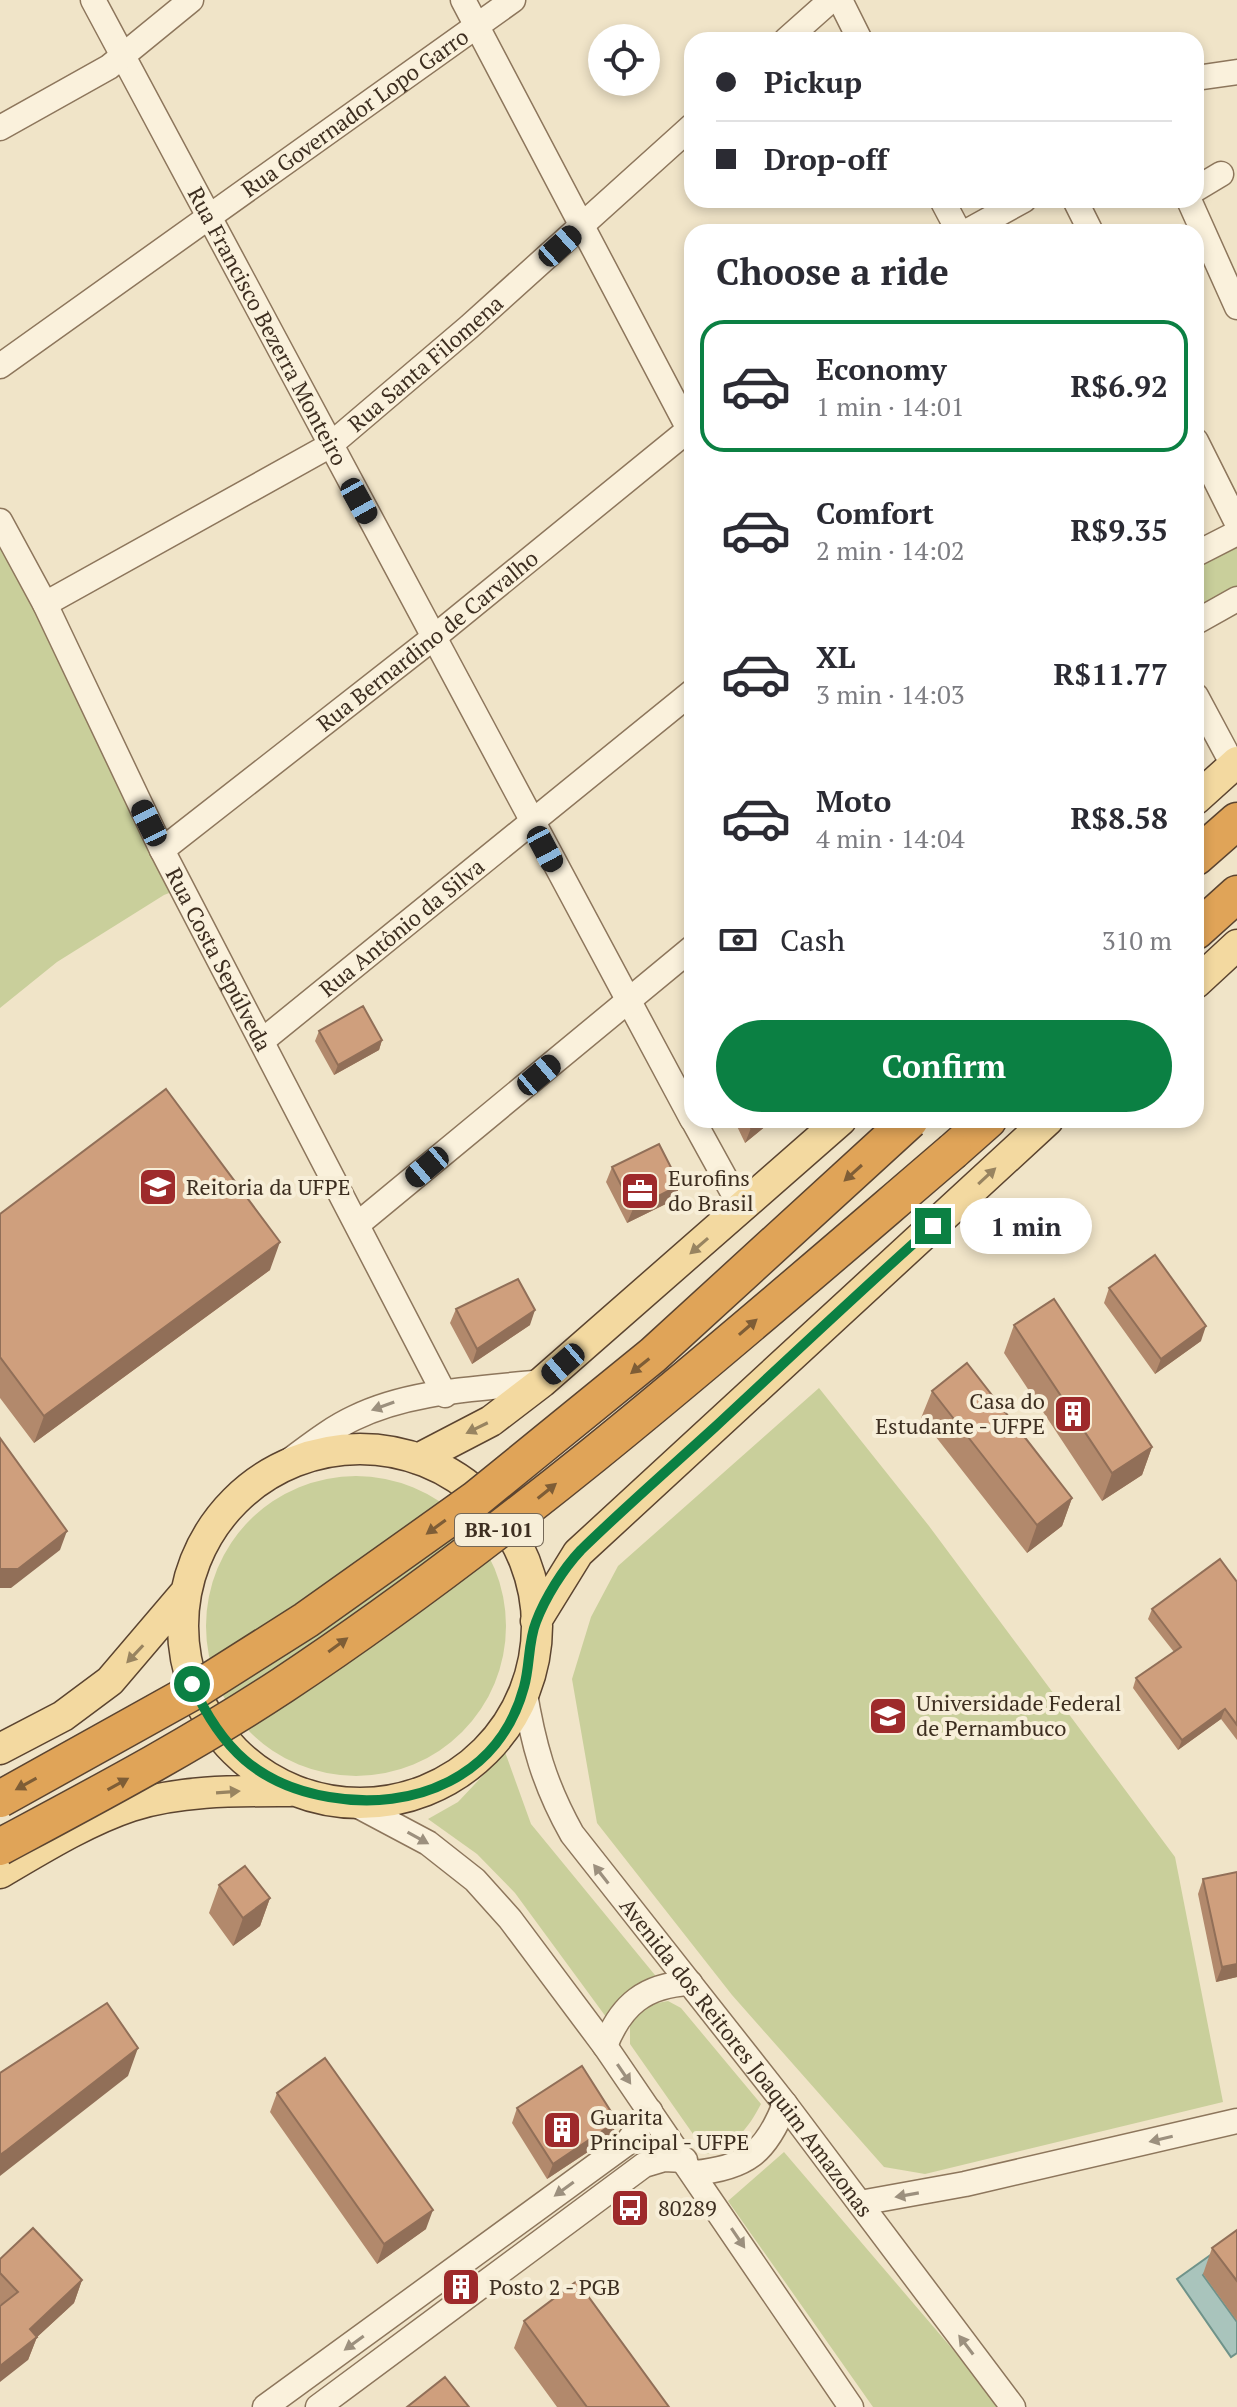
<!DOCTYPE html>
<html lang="en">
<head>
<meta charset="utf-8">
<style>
	:root { --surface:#fff; --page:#f2f2f3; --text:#2b2b33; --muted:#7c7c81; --line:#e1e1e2; --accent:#0b8043 }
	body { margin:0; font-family:"PT Serif",serif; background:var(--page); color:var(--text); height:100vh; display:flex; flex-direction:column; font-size:30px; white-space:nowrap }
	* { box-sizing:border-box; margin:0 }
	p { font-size:26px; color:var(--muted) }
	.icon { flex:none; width:44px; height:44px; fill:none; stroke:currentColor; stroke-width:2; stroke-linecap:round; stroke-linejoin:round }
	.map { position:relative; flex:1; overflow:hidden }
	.drawer { position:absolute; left:684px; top:224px; width:520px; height:904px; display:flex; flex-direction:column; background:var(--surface); border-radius:24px; box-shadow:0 4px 12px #0003 }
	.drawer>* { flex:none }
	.hud { position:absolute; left:684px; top:32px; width:520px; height:176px; border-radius:24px; box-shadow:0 4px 12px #0003; display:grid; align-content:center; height:176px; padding:0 32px; background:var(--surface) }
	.tools { position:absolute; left:588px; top:24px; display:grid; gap:16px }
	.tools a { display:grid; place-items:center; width:72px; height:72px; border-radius:50%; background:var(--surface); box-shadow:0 4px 12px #0003; font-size:40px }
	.end { position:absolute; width:36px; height:36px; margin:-18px; border:10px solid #0b8043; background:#fff; box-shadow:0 0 0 4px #fff }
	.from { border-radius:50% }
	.bubble { position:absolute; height:56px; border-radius:28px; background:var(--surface); box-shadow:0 4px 12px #0003; font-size:26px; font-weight:700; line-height:56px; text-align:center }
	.car { position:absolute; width:24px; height:48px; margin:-24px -12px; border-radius:10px; box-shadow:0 0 6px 2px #0007; background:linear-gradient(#222 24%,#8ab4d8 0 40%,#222 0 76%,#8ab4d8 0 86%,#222 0) }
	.hud b { display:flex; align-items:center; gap:28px; height:76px; font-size:30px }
	.hud b+b { border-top:2px solid var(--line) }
	.hud i { width:20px; height:20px; background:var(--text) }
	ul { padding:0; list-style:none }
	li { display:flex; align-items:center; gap:24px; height:132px; margin:0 16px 12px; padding:0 16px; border:4px solid transparent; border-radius:24px }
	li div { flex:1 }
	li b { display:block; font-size:30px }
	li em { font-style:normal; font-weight:700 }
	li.current { border-color:var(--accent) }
	li>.icon { width:72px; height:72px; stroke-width:1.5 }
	h2 { padding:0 32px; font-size:36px; line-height:96px }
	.pay { display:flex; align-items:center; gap:20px; height:88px; padding:0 32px; font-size:30px }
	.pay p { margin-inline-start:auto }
	.primary-button { display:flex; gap:16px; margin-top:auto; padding:16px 32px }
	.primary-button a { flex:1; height:92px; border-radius:48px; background:var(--accent); color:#fff; font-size:32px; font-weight:700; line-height:92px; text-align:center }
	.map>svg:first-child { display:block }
	.green { fill:#c9cf9b }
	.water { fill:#a9c4bc; stroke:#6f938a; stroke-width:2 }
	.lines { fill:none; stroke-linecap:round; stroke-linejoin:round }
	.minor-casing { stroke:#8d765c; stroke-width:27 }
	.major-casing { stroke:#5b4430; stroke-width:33 }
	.highway-casing { stroke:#5b4430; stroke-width:39 }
	.minor { stroke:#faf1dc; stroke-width:24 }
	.major { stroke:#f3d9a0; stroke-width:30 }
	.highway { stroke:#e0a458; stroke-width:36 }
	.highway-bridge-casing { stroke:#5b4430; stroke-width:39; stroke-linecap:butt }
	.highway-bridge { stroke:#e0a458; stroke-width:36 }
	.wall { fill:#b2896c }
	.shaded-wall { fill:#916f58 }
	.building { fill:#cf9f7d; stroke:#916f58; stroke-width:2 }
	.oneway { fill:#7e5d36 }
	.oneway2 { fill:#988460 }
	.oneway3 { fill:#9c907e }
	.route { stroke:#0b8043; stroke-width:10 }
	.labels { text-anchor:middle; stroke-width:8; stroke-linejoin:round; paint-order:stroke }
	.shield { fill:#f7eed8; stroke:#756857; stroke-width:2 }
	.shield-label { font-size:20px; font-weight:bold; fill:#3d2e20 }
	.street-label { font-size:22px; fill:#3d2e20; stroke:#f7eed8 }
	.poi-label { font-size:22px; fill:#3d2e20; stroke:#f7eed8; text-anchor:start }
</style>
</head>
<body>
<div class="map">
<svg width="1237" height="2407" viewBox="0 0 1237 2407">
	<rect width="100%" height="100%" fill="#f0e4c8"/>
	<!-- green -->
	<path class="green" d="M0,521L182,888L164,895L57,962L0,1008Z
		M1237,543V590L1196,611V565Z
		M819,1388L929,1526L1175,1857L1223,2102L925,2174L884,2167L732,1995L597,1823L572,1679L591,1617L618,1566Z
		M206 1626a150 150 0 1 1 300 0a150 150 0 1 1-300 0Z
		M505,1752L531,1824L659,1980L609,2021L515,1893L477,1854L428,1819L458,1802Z
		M668,2001L681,2008L761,2104C747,2130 736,2144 707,2154L630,2044V2022L647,2005Z
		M784,2152L1002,2407H873L728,2201Z"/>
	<!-- water -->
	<path class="water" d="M1237,2236L1203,2275L1237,2322V2353L1231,2357L1177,2279Z"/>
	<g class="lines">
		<defs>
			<g id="minor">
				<path id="s1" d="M93,0L692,1119"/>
				<path d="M463,0L692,435"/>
				<path d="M840,0L860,40"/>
				<path d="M786,40L831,0"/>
				<path d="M1196,78L1237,72"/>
				<path d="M0,128L109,67L191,0"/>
				<path d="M1196,189L1221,174"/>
				<path d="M942,200L959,232"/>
				<path d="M1075,200L1091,232"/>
				<path d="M1189,200L1237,307"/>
				<path d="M966,232L1024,200"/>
				<path id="s2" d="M0,366L513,0"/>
				<path d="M1196,441L1237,523"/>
				<path id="s3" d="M0,521L45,604L162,850L445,1395"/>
				<path d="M1196,554L1237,533"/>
				<path id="s4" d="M45,604L329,446L469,327L692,126"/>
				<path d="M1196,622L1237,599"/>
				<path d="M1196,696L1233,765"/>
				<path id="s5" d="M162,850L433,638L692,427"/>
				<path id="s6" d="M262,1041L692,692"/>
				<path d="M693,1120L742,1209"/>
				<path d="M358,1224L692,948"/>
				<path d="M276,1470C301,1453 326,1431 354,1418C411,1390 480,1389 542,1382"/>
				<path id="s7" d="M524,1688C533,1744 544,1784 572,1834L785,2104L1013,2407"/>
				<path d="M349,1801L428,1843L475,1880L510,1919L605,2046L851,2407"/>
				<path d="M605,2046C621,2005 645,1985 690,1983"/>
				<path d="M694,2173C746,2168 766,2153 785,2104"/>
				<path d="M860,2203L965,2184L1237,2121"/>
				<path d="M265,2407L627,2143L650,2111"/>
				<path d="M318,2407L644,2165L664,2159L685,2160"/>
			</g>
			<path id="major" d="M1196,799L1237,762
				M1196,983L1237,945
				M183 1626a177 177 0 1 1 354 0a177 177 0 1 1-354 0Z
				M418,1459L491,1421L542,1382L841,1120
				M536,1621L578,1553L1048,1120
				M0,1749L63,1716L110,1681L185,1593
				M0,1873C41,1849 86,1821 131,1806C181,1790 238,1791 290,1791"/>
			<path id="highway" d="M1196,857L1237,821
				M1196,931L1237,894
				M953,1151L988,1120"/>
		</defs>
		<!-- minor casing -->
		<use href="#minor" class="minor-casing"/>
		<!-- major casing -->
		<use href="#major" class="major-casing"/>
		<!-- highway casing -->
		<use href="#highway" class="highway-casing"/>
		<!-- minor -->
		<use href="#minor" class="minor"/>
		<!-- major -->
		<use href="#major" class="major"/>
		<!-- highway -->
		<use href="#highway" class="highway"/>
		<defs>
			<path id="highway-bridge" d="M0,1799L194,1691L306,1620L476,1499L653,1355L910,1120
				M0,1847C95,1796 192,1745 283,1685C521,1527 736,1337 953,1151"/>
		</defs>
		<!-- highway-bridge casing -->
		<use href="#highway-bridge" class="highway-bridge-casing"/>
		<!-- highway-bridge -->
		<use href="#highway-bridge" class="highway-bridge"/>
	</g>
	<!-- wall -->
	<path class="wall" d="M319,1031L382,1040L379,1050L334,1075L315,1041Z
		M734,1120H773L745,1143Z
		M612,1167L680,1185L674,1200L627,1223L606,1182Z
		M0,1214L270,1270L34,1443L0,1398Z
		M1109,1288L1201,1341L1155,1374L1104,1303Z
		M456,1309L530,1325L472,1364L450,1323Z
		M1014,1325L1152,1447L1142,1475L1102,1501L1004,1353Z
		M932,1391L1072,1498L1062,1526L1027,1553L921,1418Z
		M1237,1582V1740L1221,1719L1178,1750L1133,1688L1136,1678L1174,1652L1148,1619L1152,1609Z
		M1237,1872V1977L1216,1982L1198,1894L1203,1879Z
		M219,1885L270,1898L260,1926L233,1946L209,1913Z
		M277,2093L426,2229L377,2264L270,2112Z
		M517,2108L612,2136L547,2179L512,2123Z
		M1237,2230V2321L1203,2274L1212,2248Z
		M0,2259L82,2280L74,2303L37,2337L28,2360L0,2304Z
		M524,2321L669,2407H557L514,2348Z"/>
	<!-- shaded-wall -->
	<path class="shaded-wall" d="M382,1040L379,1050L334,1075L338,1065Z
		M760,1120H773L745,1143L751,1128Z
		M680,1185L674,1200L627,1223L633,1209Z
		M280,1242L270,1270L34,1443L44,1416Z
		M535,1310L530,1325L472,1364L477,1349Z
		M1206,1326L1201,1341L1155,1374L1161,1359Z
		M1152,1447L1142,1475L1102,1501L1112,1473Z
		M1072,1498L1062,1526L1027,1553L1037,1525Z
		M67,1531L60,1550L11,1588H0V1569Z
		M1225,1709L1221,1719L1178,1750L1182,1740Z
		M270,1898L260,1926L233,1946L243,1918Z
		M1237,1964V1977L1216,1982L1222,1967Z
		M138,2048L128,2076L0,2176V2155Z
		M617,2121L612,2136L547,2179L553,2164Z
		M433,2210L426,2229L377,2264L384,2244Z
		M82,2280L74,2303L35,2339L37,2337L28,2360L0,2382V2366L30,2329Z"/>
	<!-- building -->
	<path class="building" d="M363,1006L382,1040L338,1065L319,1031Z
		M166,1089L280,1242L44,1416L0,1357V1214Z
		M747,1120H760L751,1128Z
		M659,1144L680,1185L633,1209L612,1167Z
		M1155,1255L1206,1326L1161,1359L1109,1288Z
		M518,1279L535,1310L477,1349L456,1309Z
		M1054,1299L1152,1447L1112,1473L1014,1325Z
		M967,1363L1072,1498L1037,1525L932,1391Z
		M0,1438L67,1531L18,1569H0Z
		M1220,1559L1237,1582V1725L1225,1709L1182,1740L1136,1678L1181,1647L1152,1609Z
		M245,1866L270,1898L243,1918L219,1885Z
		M1237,1872V1964L1222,1967L1203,1879Z
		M107,2003L138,2048L7,2150L0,2155V2073Z
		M325,2058L433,2210L384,2244L277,2093Z
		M582,2066L617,2121L553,2164L517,2108Z
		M33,2228L82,2280L30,2329L37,2337L0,2366V2306L18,2292L0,2273V2259Z
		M1237,2230V2281L1212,2248Z
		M577,2281L669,2407H587L524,2321Z
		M445,2377L469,2407H407Z"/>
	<!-- one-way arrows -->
	<defs><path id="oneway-solid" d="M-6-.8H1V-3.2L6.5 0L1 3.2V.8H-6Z" transform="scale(2)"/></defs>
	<g class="oneway">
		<use href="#oneway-solid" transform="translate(853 1173) rotate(138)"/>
		<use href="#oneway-solid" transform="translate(748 1327) rotate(-41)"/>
		<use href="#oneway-solid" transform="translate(640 1366) rotate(141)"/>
		<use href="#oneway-solid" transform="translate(547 1491) rotate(-39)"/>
		<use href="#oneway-solid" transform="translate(436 1527) rotate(144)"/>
		<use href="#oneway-solid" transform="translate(338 1645) rotate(-36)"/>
		<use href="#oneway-solid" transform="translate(26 1784) rotate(151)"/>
		<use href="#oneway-solid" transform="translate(118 1784) rotate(-29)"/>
	</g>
	<g class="oneway2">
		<use href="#oneway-solid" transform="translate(987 1176) rotate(-43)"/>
		<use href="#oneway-solid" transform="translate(699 1246) rotate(139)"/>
		<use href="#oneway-solid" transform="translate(477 1428) rotate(154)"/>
		<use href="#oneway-solid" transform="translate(135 1654) rotate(133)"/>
		<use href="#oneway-solid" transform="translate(228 1792) rotate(-4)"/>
	</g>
	<g class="oneway3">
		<use href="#oneway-solid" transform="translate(383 1406) rotate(160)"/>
		<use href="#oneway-solid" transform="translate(418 1838) rotate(29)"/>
		<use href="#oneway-solid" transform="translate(601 1874) rotate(-128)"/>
		<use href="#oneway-solid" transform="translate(624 2074) rotate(56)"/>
		<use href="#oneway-solid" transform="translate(1161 2139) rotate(167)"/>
		<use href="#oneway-solid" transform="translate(564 2189) rotate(144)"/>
		<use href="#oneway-solid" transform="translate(907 2195) rotate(170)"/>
		<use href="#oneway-solid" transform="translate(738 2238) rotate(56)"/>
		<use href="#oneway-solid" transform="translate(354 2343) rotate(144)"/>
		<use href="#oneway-solid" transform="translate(966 2345) rotate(-127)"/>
	</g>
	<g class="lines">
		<!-- route -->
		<path class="route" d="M192,1684C221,1748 258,1785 329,1797C414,1812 500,1777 524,1687C530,1666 528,1642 536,1622C545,1598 563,1569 581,1550C624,1508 670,1468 715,1427C787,1360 859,1292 933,1226"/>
	</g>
	<!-- icons -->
	<defs>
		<symbol id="university-square" viewBox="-11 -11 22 22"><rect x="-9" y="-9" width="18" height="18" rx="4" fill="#9e2a2b" stroke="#f7eed8"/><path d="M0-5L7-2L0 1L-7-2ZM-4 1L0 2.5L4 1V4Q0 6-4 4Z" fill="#fff"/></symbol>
		<symbol id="office-square" viewBox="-11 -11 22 22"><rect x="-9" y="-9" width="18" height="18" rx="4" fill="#9e2a2b" stroke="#f7eed8"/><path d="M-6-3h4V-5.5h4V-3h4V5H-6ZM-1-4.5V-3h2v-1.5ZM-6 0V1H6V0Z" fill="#fff"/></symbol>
		<symbol id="building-square" viewBox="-11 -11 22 22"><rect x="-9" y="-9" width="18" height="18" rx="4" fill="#9e2a2b" stroke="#f7eed8"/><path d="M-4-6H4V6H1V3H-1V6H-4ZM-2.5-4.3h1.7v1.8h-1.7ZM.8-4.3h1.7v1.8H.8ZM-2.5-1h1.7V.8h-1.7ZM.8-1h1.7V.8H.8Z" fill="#fff"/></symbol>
		<symbol id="bus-square" viewBox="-11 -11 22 22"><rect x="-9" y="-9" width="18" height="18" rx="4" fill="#9e2a2b" stroke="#f7eed8"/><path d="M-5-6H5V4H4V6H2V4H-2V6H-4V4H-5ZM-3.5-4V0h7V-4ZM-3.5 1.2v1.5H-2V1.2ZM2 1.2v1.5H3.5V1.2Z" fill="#fff"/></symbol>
	</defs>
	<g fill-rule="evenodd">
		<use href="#university-square" x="136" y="1165" width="44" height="44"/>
		<use href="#office-square" x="618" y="1169" width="44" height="44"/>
		<use href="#building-square" x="1051" y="1392" width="44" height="44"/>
		<use href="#university-square" x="866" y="1694" width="44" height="44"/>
		<use href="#building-square" x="540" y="2108" width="44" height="44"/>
		<use href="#bus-square" x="608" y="2186" width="44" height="44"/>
		<use href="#building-square" x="439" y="2265" width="44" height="44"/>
	</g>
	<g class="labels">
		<!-- shield labels -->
		<rect class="shield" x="455" y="1514" width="88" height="32" rx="6"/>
		<g class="shield-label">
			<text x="499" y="1537">BR-101</text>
		</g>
		<!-- street labels -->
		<g class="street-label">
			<text dy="8" stroke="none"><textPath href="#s2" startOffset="436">Rua Governador Lopo Garro</textPath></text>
			<text dy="8" stroke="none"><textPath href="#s1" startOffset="370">Rua Francisco Bezerra Monteiro</textPath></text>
			<text dy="8" stroke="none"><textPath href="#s4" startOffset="452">Rua Santa Filomena</textPath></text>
			<text dy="8" stroke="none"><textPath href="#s5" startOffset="338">Rua Bernardino de Carvalho</textPath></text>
			<text dy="8" stroke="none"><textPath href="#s6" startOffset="180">Rua Antônio da Silva</textPath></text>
			<text dy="8" stroke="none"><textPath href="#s3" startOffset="490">Rua Costa Sepúlveda</textPath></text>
			<text dy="8" stroke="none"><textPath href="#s7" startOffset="438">Avenida dos Reitores Joaquim Amazonas</textPath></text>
		</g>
		<!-- poi labels -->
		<g class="poi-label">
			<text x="668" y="1186">Eurofins<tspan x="668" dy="25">do Brasil</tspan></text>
			<text x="186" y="1195">Reitoria da UFPE</text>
			<text x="1045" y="1409" text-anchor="end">Casa do<tspan x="1045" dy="25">Estudante - UFPE</tspan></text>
			<text x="916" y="1711">Universidade Federal<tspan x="916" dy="25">de Pernambuco</tspan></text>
			<text x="590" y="2125">Guarita<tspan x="590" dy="25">Principal - UFPE</tspan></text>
			<text x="658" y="2216">80289</text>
			<text x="489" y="2295">Posto 2 - PGB</text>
		</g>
	</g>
</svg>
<div class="tools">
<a><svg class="icon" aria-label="locate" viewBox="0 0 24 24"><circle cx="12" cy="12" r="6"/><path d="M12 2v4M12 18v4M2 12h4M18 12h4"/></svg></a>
</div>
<i class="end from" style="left:192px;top:1684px"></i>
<i class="end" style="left:933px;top:1226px"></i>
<div class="bubble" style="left:960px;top:1198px;width:132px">1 min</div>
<i class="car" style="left:560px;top:246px;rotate:48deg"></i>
<i class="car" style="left:359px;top:501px;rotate:151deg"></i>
<i class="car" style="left:149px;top:823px;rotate:334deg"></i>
<i class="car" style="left:545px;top:849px;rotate:152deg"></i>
<i class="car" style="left:539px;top:1075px;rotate:50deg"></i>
<i class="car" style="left:427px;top:1167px;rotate:230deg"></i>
<i class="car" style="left:563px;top:1364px;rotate:229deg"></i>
<div class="hud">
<b><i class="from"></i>Pickup</b>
<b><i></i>Drop-off</b>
</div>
<section class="drawer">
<h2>Choose a ride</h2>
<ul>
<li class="current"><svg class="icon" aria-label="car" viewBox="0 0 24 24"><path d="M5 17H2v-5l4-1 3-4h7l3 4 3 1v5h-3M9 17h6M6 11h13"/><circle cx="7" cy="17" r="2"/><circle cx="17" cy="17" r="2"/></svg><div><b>Economy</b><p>1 min · 14:01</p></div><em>R$6.92</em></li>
<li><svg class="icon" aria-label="car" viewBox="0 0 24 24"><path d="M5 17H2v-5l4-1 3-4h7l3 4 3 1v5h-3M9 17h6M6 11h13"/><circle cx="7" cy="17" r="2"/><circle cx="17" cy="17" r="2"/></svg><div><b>Comfort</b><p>2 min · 14:02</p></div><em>R$9.35</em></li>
<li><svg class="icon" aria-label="car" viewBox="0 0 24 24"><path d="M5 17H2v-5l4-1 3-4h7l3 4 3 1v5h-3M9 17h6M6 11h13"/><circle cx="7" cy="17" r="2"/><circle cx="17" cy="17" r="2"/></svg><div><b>XL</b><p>3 min · 14:03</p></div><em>R$11.77</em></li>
<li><svg class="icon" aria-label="car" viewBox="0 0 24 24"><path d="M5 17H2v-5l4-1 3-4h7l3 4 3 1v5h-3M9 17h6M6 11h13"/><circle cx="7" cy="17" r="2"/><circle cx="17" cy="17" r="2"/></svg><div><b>Moto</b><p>4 min · 14:04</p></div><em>R$8.58</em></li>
</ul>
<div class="pay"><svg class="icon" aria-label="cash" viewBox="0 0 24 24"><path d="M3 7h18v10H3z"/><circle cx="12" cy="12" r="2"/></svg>Cash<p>310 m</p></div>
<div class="primary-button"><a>Confirm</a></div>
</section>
</div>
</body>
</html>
